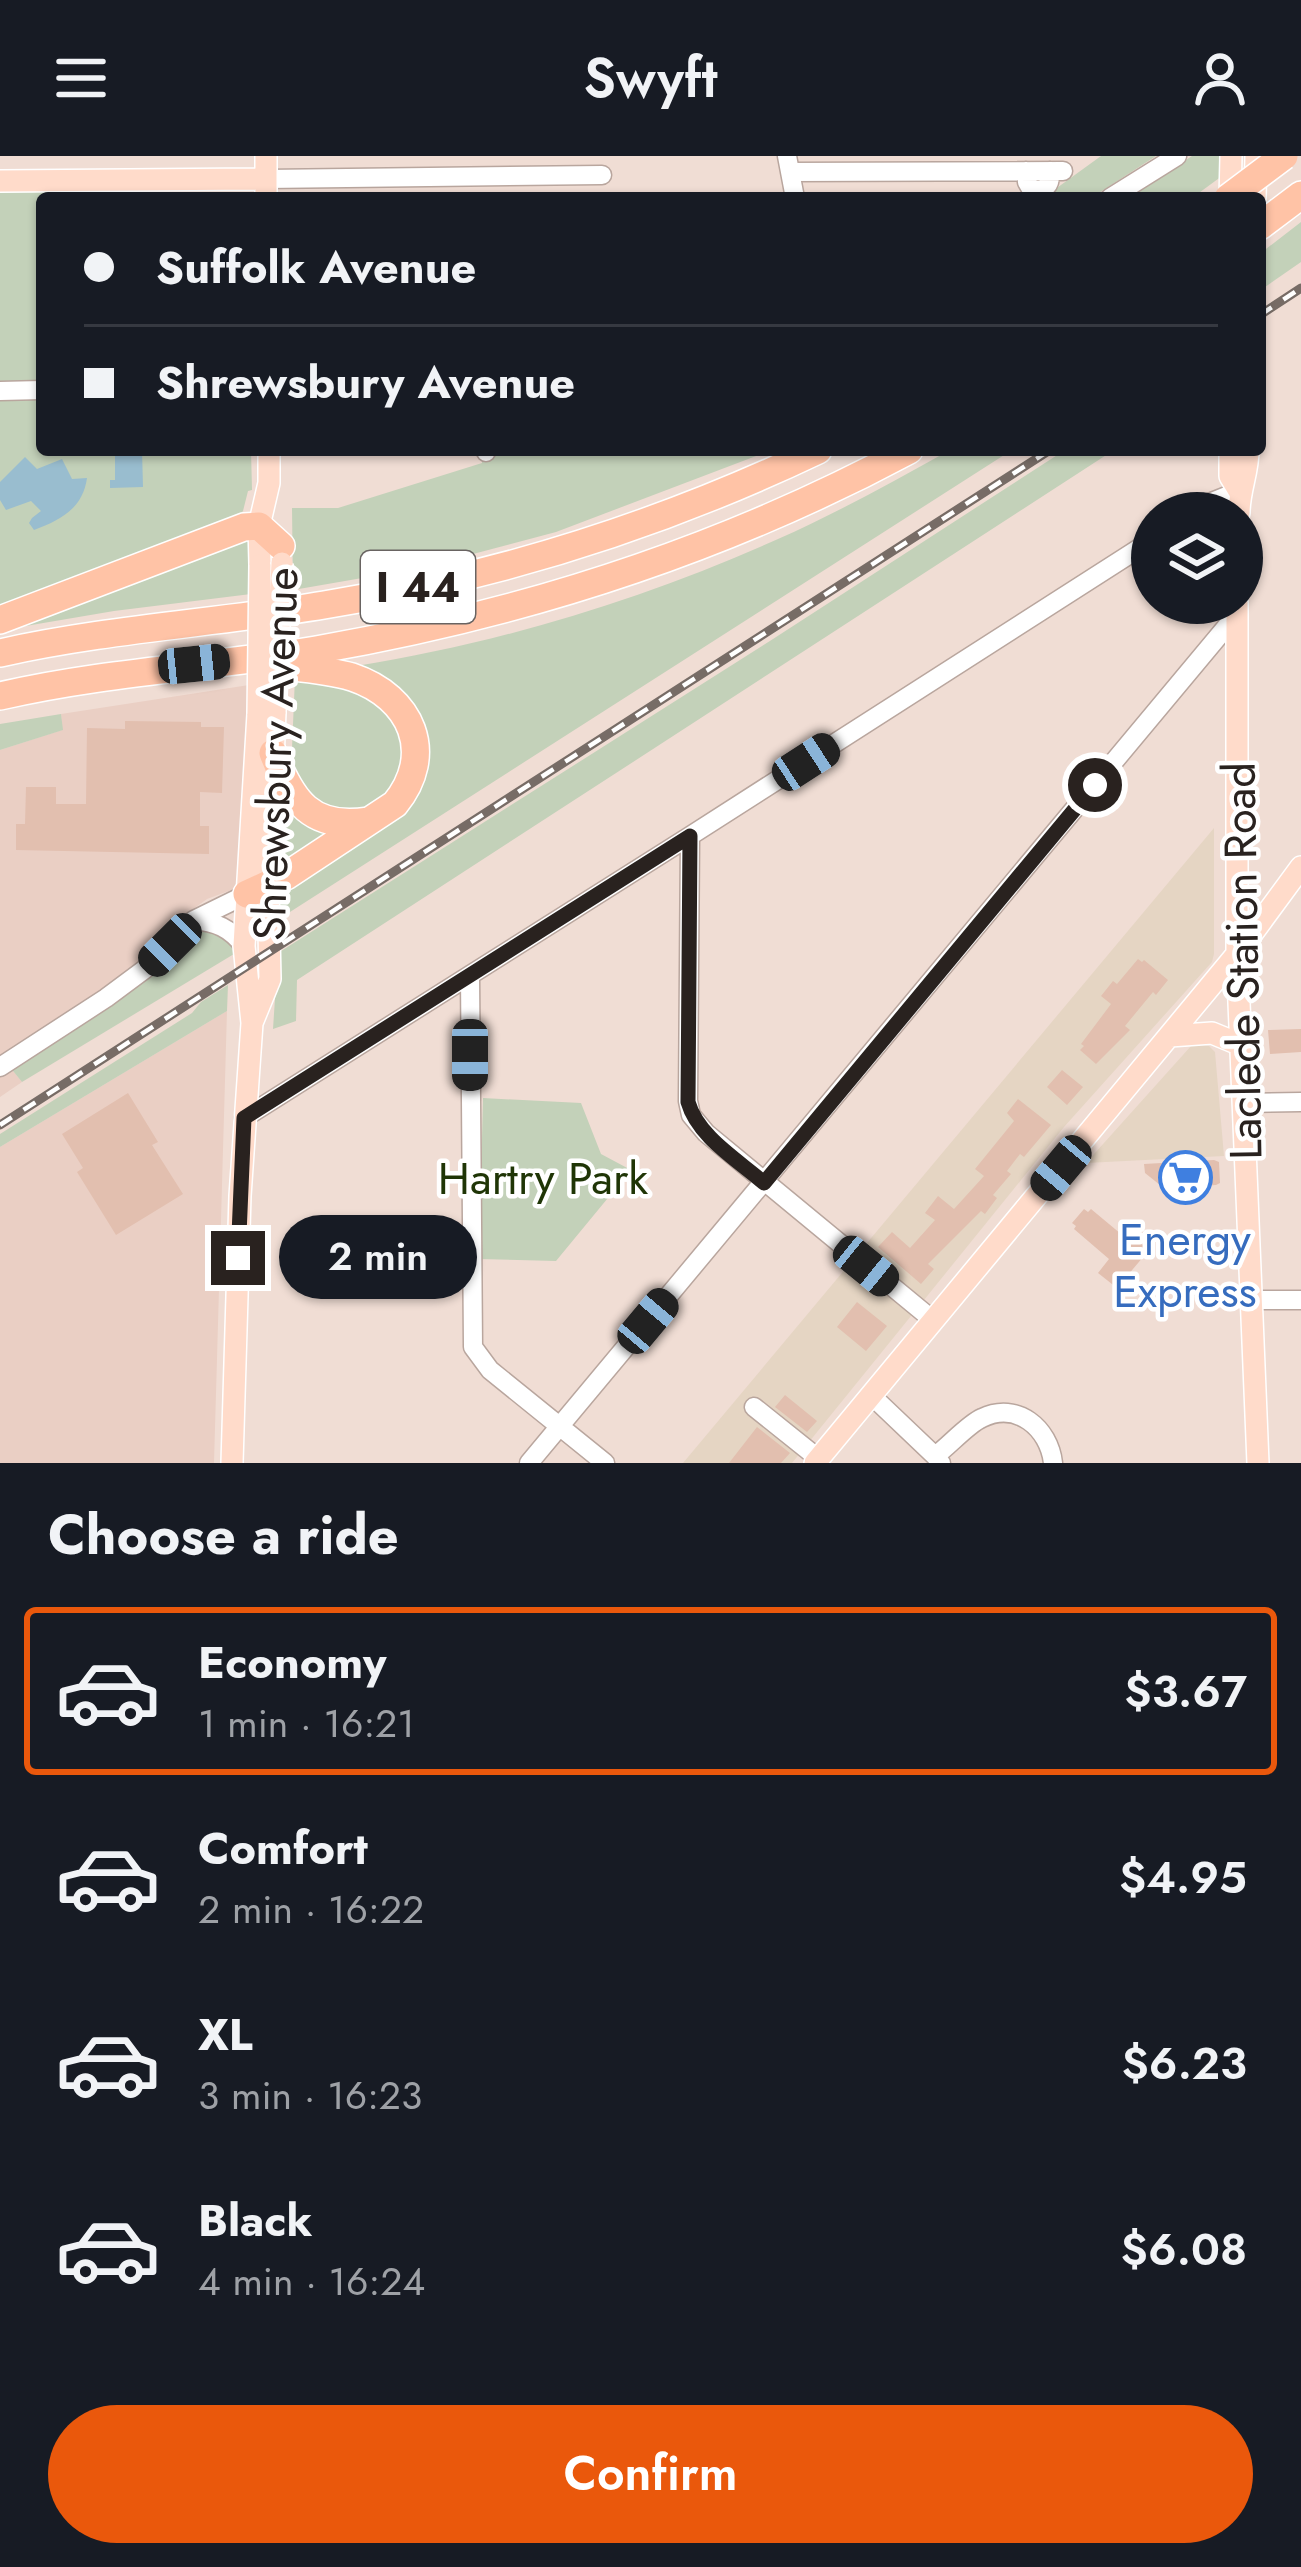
<!DOCTYPE html>
<html lang="en">
<head>
<meta charset="utf-8">
<style>
	:root { --surface:#171b24; --page:#20242c; --text:#f1f3f6; --muted:#9ea1a6; --line:#363941; --accent:#ea580c }
	body { margin:0; font-family:Jost,sans-serif; background:var(--page); color:var(--text); height:100vh; display:flex; flex-direction:column; font-size:45px; white-space:nowrap }
	* { box-sizing:border-box; margin:0 }
	p { font-size:39px; color:var(--muted) }
	.icon { flex:none; width:66px; height:66px; fill:none; stroke:currentColor; stroke-width:2; stroke-linecap:round; stroke-linejoin:round }
	.map { position:relative; height:1307px; overflow:hidden }
	.drawer { display:flex; flex-direction:column; background:var(--surface); flex:1 }
	.drawer>* { flex:none }
	.top-card { position:absolute; left:36px; top:36px; width:1230px; height:264px; border-radius:12px; box-shadow:0 3px 9px #0004; display:grid; align-content:center; height:264px; padding:0 48px; background:var(--surface) }
	.tools { position:absolute; left:1131px; top:336px; display:grid; gap:24px }
	.tools a { display:grid; place-items:center; width:132px; height:132px; border-radius:50%; background:var(--surface); box-shadow:0 3px 9px #0004; font-size:60px }
	.end { position:absolute; width:54px; height:54px; margin:-27px; border:15px solid #29221f; background:#fff; box-shadow:0 0 0 6px #fff }
	.from { border-radius:50% }
	.bubble { position:absolute; height:84px; border-radius:42px; background:var(--surface); box-shadow:0 3px 9px #0004; font-size:39px; font-weight:600; line-height:84px; text-align:center }
	.car { position:absolute; width:36px; height:72px; margin:-36px -18px; border-radius:15px; box-shadow:0 0 9px 3px #0007; background:linear-gradient(#222 24%,#8ab4d8 0 40%,#222 0 76%,#8ab4d8 0 86%,#222 0) }
	.top-card b { display:flex; align-items:center; gap:42px; height:114px; font-size:45px }
	.top-card b+b { border-top:3px solid var(--line) }
	.top-card i { width:30px; height:30px; background:var(--text) }
	ul { padding:0; list-style:none }
	li { display:flex; align-items:center; gap:36px; height:168px; margin:0 24px 18px; padding:0 24px; border:6px solid transparent; border-radius:12px }
	li div { flex:1 }
	li b { display:block; font-size:45px }
	li em { font-style:normal; font-weight:600 }
	li.active { border-color:var(--accent) }
	li>.icon { width:108px; height:108px; stroke-width:1.5 }
	h2 { padding:0 48px; font-size:54px; line-height:144px }
	.primary-button { display:flex; gap:24px; margin-top:auto; padding:24px 48px }
	.primary-button a { flex:1; height:138px; border-radius:72px; background:var(--accent); color:#fff; font-size:48px; font-weight:600; line-height:138px; text-align:center }
	header { display:flex; justify-content:space-between; align-items:center; height:156px; padding:0 48px; background:var(--surface); font-size:54px; font-weight:600 }
	.map>svg:first-child { display:block }
	.commercial { fill:#e5d5c3 }
	.built { fill:#eacfc4 }
	.green { fill:#c3d1b9 }
	.water { fill:#99bdcf }
	.building { fill:#e2bfaf }
	.lines { fill:none; stroke-linecap:round; stroke-linejoin:round }
	.minor-casing { stroke:#b9a69e; stroke-width:21 }
	.major-casing { stroke:#fff; stroke-width:24 }
	.highway-casing { stroke:#fff; stroke-width:30 }
	.minor { stroke:#fff; stroke-width:18 }
	.major { stroke:#ffdbca; stroke-width:21 }
	.highway { stroke:#ffc3a6; stroke-width:27 }
	.rail-casing { stroke:#776c66; stroke-width:9 }
	.rail { stroke:#fff; stroke-width:4.5; stroke-dasharray:14; stroke-linecap:butt }
	.major-bridge-casing { stroke:#fff; stroke-width:24; stroke-linecap:butt }
	.highway-bridge-casing { stroke:#fff; stroke-width:30; stroke-linecap:butt }
	.major-bridge { stroke:#ffdbca; stroke-width:21 }
	.highway-bridge { stroke:#ffc3a6; stroke-width:27 }
	.route { stroke:#29221f; stroke-width:15 }
	.labels { text-anchor:middle; stroke-width:9; stroke-linejoin:round; paint-order:stroke }
	.shield { fill:#fff; stroke:#696462; stroke-width:3 }
	.shield-label { font-size:42px; font-weight:bold; fill:#29221f }
	.street-label { font-size:45px; fill:#29221f; stroke:#fff }
	.park-label { font-size:45px; fill:#1f3506; stroke:#fff }
	.shop-label { font-size:45px; fill:#366cbe; stroke:#fff }
</style>
</head>
<body>
<header><svg class="icon" aria-label="menu" viewBox="0 0 24 24"><path d="M4 6h16M4 12h16M4 18h16"/></svg>Swyft<svg class="icon" aria-label="person" viewBox="0 0 24 24"><circle cx="12" cy="8" r="4"/><path d="M4 21q1-7 8-7t8 7"/></svg></header>
<div class="map">
<svg width="1301" height="1307" viewBox="0 0 1301 1307">
	<rect width="100%" height="100%" fill="#f0ddd4"/>
	<!-- commercial -->
	<path class="commercial" d="M1214,672V798L1212,806L1064,971L792,1307H683Z
		M1200,888L1209,890L1215,896L1224,1000L1086,1007L1191,890Z"/>
	<!-- built -->
	<path class="built" d="M249,529L240,723L234,733L207,743L189,756L140,811L2,901L22,926L0,941V594L62,574L61,558Z
		M227,855L214,1307H0V991Z"/>
	<!-- green -->
	<path class="green" d="M1101,0H1156L1091,42H1043Z
		M1192,0H1219L1222,20L1192,42H1127Z
		M0,35L209,38V42H42V294H251L252,334L248,335L243,355L232,367L0,459Z
		M1301,66V106L1265,131L1266,93Z
		M482,294H772L556,376L420,412L293,434L292,352H338L482,307Z
		M950,294H1012L279,763L280,730L424,605L356,510C501,487 644,443 778,383C837,357 894,325 950,294Z
		M1065,294H1114L297,824L296,865L273,873L278,797L773,483Z
		M247,382L250,387L251,438L114,455L8,473Z
		M295,521H326L384,547L406,584L402,623L375,651L319,655L291,616Z
		M61,558L63,574L0,594V568Z
		M283,637L337,673L281,715Z
		M207,772L231,786L234,798L22,926L9,910L142,826C163,810 182,777 207,772Z
		M228,829L227,855L0,991V978L192,857L201,846Z
		M483,942L581,947L601,998L631,1014L556,1105L479,1103Z"/>
	<!-- water -->
	<path class="water" d="M115,294H142L143,331L110,332V324H115Z
		M25,301L37,313L62,303L72,323L87,322C83,352 61,364 34,374L29,367L32,362L41,355L31,345L6,354L0,344V326Z"/>
	<!-- building -->
	<path class="building" d="M125,565L201,566V571H224L222,637L200,636V670H209V698L16,694V668H25L26,631H56V648H86L87,572L125,573Z
		M1138,803L1142,806L1144,804L1168,824L1156,839L1153,836L1125,870L1130,874L1096,908L1080,894L1084,890L1081,888L1111,848L1101,840L1113,825L1117,828Z
		M1301,873V896L1270,898L1268,874Z
		M1062,914L1083,931L1067,949L1047,931Z
		M128,937L158,986L152,989L183,1038L116,1079L77,1016L83,1012L62,978Z
		M1018,943L1051,969L1024,1001L1020,998L1007,1015L1011,1018L993,1039L997,1042L985,1058L981,1055L928,1108L934,1113L921,1128L878,1091L892,1076L910,1092L935,1064L925,1057L938,1040L954,1053L984,1020L975,1013L1014,965L1007,957Z
		M1214,1004L1219,1006L1220,1027L1216,1029L1165,1033L1145,1017L1144,1008Z
		M1084,1053L1088,1056L1091,1053L1127,1083L1131,1079L1149,1094L1117,1132L1098,1117L1109,1103L1074,1073L1076,1070L1072,1067Z
		M857,1146L887,1170L866,1195L837,1171Z
		M785,1239L817,1265L807,1276L775,1251Z
		M757,1271L790,1297L781,1307H729Z"/>
	<g class="lines">
		<defs>
			<path id="minor" d="M787,0L795,42
				M1026,15L1027,26L1031,33C1046,36 1051,29 1050,15
				M790,16L1063,15
				M266,23L602,19
				M1110,42L1177,0
				M0,235L42,234
				M486,296V294
				M1194,357L1209,347L1239,335
				M690,680L688,945L691,959L706,977L934,1165
				M194,764C216,766 230,772 244,790
				M470,819L473,1191L490,1214L605,1307
				M0,911L106,842L145,813L194,764L247,738
				M1243,947L1301,946
				M244,962L690,680L1152,384
				M1252,1144H1301
				M872,1240L935,1300
				M754,1251L819,1303
				M529,1307L1237,458
				M941,1307L935,1300C949,1290 968,1268 982,1262C1017,1245 1049,1272 1053,1307"/>
			<path id="major" d="M266,0V42
				M0,25L266,23
				M1230,42L1231,0
				M1255,42L1256,0
				M1230,294V320L1239,335
				M1239,357C1239,334 1248,317 1248,294
				M260,409L259,370L269,327V294
				M1237,447V798L1258,1307
				M252,867L270,823L268,728L275,556
				M1170,880L1212,877L1241,889
				M232,1307L240,1040L252,867L244,790L258,558
				M815,1307L1237,798L1301,711"/>
			<path id="highway" d="M1260,70L1301,39
				M0,464L244,371L259,370L281,390
				M0,497C107,473 216,467 324,449C496,421 661,369 818,294
				M0,540C104,516 210,511 316,494C524,458 723,394 909,294
				M273,597C292,645 311,674 368,665
				M247,738L286,720L395,648C436,598 412,541 352,521C328,514 301,512 276,509"/>
		</defs>
		<!-- minor casing -->
		<use href="#minor" class="minor-casing"/>
		<!-- major casing -->
		<use href="#major" class="major-casing"/>
		<!-- highway casing -->
		<use href="#highway" class="highway-casing"/>
		<!-- minor -->
		<use href="#minor" class="minor"/>
		<!-- major -->
		<use href="#major" class="major"/>
		<!-- highway -->
		<use href="#highway" class="highway"/>
		<defs>
			<path id="rail" d="M1260,159L1301,132
				M0,969L1050,294"/>
		</defs>
		<!-- rail casing -->
		<use href="#rail" class="rail-casing"/>
		<!-- rail -->
		<use href="#rail" class="rail"/>
		<defs>
			<path id="major-bridge" d="M275,556L282,407
				M258,558L260,409"/>
			<path id="highway-bridge" d="M1228,42L1284,0"/>
		</defs>
		<!-- major-bridge casing -->
		<use href="#major-bridge" class="major-bridge-casing"/>
		<!-- highway-bridge casing -->
		<use href="#highway-bridge" class="highway-bridge-casing"/>
		<!-- major-bridge -->
		<use href="#major-bridge" class="major-bridge"/>
		<!-- highway-bridge -->
		<use href="#highway-bridge" class="highway-bridge"/>
	</g>
	<g class="lines">
		<!-- route -->
		<path class="route" d="M238,1102L244,962L690,680L688,946C698,981 738,1004 764,1027L1095,629"/>
	</g>
	<!-- icons -->
	<defs>
		<symbol id="supermarket-ring" viewBox="-11 -11 22 22"><circle r="9.5" fill="#fff" stroke="#3f7fe0" stroke-width="1.5"/><path d="M-6-5.5h2.5l.6 2H6L4.5 2H-2.5L-4.4-4H-6ZM-1.5 3.2a1.3 1.3 0 1 0 .1 0ZM3 3.2a1.3 1.3 0 1 0 .1 0Z" fill="#3f7fe0"/></symbol>
	</defs>
	<g fill-rule="evenodd">
		<use href="#supermarket-ring" x="1156" y="992" width="59" height="59"/>
	</g>
	<g class="labels">
		<!-- shield labels -->
		<rect class="shield" x="361" y="395" width="114" height="72" rx="9"/>
		<g class="shield-label">
			<text x="418" y="446">I 44</text>
		</g>
		<!-- street labels -->
		<g class="street-label">
			<text transform="translate(275 598) rotate(-88)" y="16">Shrewsbury Avenue</text>
			<text transform="translate(1242 805) rotate(-91)" y="16">Laclede Station Road</text>
		</g>
		<!-- park labels -->
		<g class="park-label">
			<text x="543" y="1038">Hartry Park</text>
		</g>
		<!-- shop labels -->
		<g class="shop-label">
			<text x="1185" y="1099">Energy<tspan x="1185" dy="52">Express</tspan></text>
		</g>
	</g>
</svg>
<div class="tools">
<a><svg class="icon" aria-label="layers" viewBox="0 0 24 24"><path d="M12 4l9 5-9 5-9-5zM3 14l9 5 9-5"/></svg></a>
</div>
<i class="end from" style="left:1095px;top:629px"></i>
<i class="end" style="left:238px;top:1102px"></i>
<div class="bubble" style="left:279px;top:1059px;width:198px">2 min</div>
<i class="car" style="left:194px;top:508px;rotate:84deg"></i>
<i class="car" style="left:806px;top:606px;rotate:57deg"></i>
<i class="car" style="left:170px;top:789px;rotate:225deg"></i>
<i class="car" style="left:470px;top:899px;rotate:180deg"></i>
<i class="car" style="left:1061px;top:1012px;rotate:220deg"></i>
<i class="car" style="left:866px;top:1110px;rotate:129deg"></i>
<i class="car" style="left:648px;top:1165px;rotate:40deg"></i>
<div class="top-card">
<b><i class="from"></i>Suffolk Avenue</b>
<b><i></i>Shrewsbury Avenue</b>
</div>
</div>
<section class="drawer">
<h2>Choose a ride</h2>
<ul>
<li class="active"><svg class="icon" aria-label="car" viewBox="0 0 24 24"><path d="M5 17H2v-5l4-1 3-4h7l3 4 3 1v5h-3M9 17h6M6 11h13"/><circle cx="7" cy="17" r="2"/><circle cx="17" cy="17" r="2"/></svg><div><b>Economy</b><p>1 min · 16:21</p></div><em>$3.67</em></li>
<li><svg class="icon" aria-label="car" viewBox="0 0 24 24"><path d="M5 17H2v-5l4-1 3-4h7l3 4 3 1v5h-3M9 17h6M6 11h13"/><circle cx="7" cy="17" r="2"/><circle cx="17" cy="17" r="2"/></svg><div><b>Comfort</b><p>2 min · 16:22</p></div><em>$4.95</em></li>
<li><svg class="icon" aria-label="car" viewBox="0 0 24 24"><path d="M5 17H2v-5l4-1 3-4h7l3 4 3 1v5h-3M9 17h6M6 11h13"/><circle cx="7" cy="17" r="2"/><circle cx="17" cy="17" r="2"/></svg><div><b>XL</b><p>3 min · 16:23</p></div><em>$6.23</em></li>
<li><svg class="icon" aria-label="car" viewBox="0 0 24 24"><path d="M5 17H2v-5l4-1 3-4h7l3 4 3 1v5h-3M9 17h6M6 11h13"/><circle cx="7" cy="17" r="2"/><circle cx="17" cy="17" r="2"/></svg><div><b>Black</b><p>4 min · 16:24</p></div><em>$6.08</em></li>
</ul>
<div class="primary-button"><a>Confirm</a></div>
</section>
</body>
</html>
